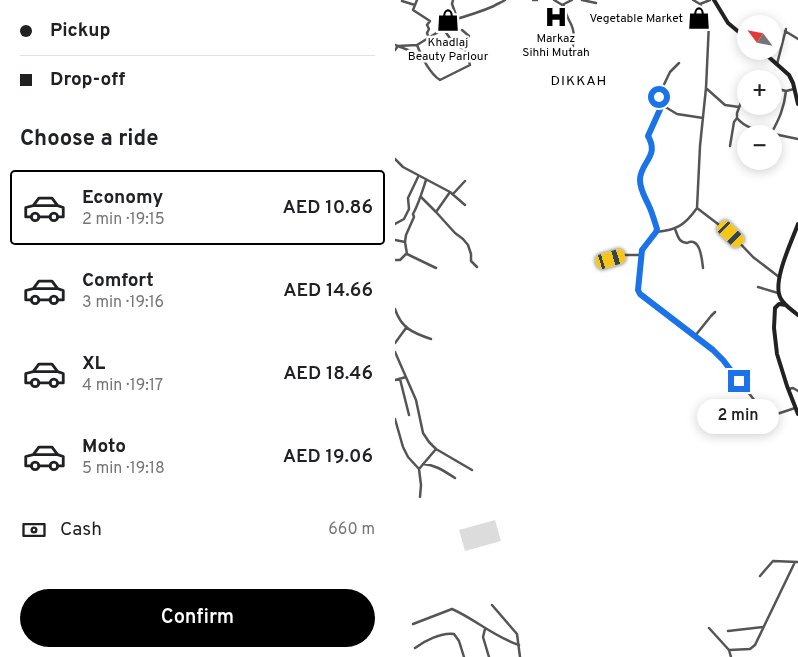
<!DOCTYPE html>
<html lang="en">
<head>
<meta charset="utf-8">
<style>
	:root { --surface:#fff; --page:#f6f6f6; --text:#202124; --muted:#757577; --line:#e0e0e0; --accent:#000 }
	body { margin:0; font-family:Overpass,sans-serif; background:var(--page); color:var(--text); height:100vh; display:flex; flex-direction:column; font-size:19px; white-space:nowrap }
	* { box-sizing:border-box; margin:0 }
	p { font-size:16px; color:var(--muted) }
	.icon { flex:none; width:28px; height:28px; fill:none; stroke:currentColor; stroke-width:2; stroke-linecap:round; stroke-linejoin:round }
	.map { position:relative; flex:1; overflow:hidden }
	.side { display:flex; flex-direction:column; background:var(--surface); width:395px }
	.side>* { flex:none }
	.guide { display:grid; align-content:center; height:110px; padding:0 20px; background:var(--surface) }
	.needle { width:32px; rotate:302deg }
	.controls { position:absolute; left:342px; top:15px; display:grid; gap:10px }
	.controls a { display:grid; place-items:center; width:45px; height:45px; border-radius:50%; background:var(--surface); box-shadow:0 2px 12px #0003; font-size:25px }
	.end { position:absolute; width:22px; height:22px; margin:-11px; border:6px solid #1a73e8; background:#fff; box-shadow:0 0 0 2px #fff }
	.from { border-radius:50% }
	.bubble { position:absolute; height:35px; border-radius:18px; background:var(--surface); box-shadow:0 2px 12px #0003; font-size:16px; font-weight:600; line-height:35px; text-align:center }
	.car { position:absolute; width:15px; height:30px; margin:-15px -8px; border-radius:6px; box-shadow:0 0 4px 1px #0007; background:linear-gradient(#f5c518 24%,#345 0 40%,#f5c518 0 76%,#345 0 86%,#f5c518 0) }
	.guide b { display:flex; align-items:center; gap:18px; height:48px; font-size:19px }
	.guide b+b { border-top:1px solid var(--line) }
	.guide i { width:12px; height:12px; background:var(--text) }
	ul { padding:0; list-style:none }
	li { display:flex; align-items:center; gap:15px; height:75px; margin:0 10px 8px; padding:0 10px; border:2px solid transparent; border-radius:5px }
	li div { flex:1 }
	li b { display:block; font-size:19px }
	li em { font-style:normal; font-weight:600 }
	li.selected { border-color:var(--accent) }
	li>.icon { width:45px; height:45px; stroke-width:1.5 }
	h2 { padding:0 20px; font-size:22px; line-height:60px }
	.pay { display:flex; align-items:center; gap:12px; height:55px; padding:0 20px; font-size:19px }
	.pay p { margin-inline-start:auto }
	.primary-button { display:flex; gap:10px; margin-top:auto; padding:10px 20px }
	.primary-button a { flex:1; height:58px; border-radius:30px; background:var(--accent); color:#fff; font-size:20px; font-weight:600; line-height:58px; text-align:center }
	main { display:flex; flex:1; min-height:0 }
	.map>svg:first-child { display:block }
	.green { fill:#dcdcdc }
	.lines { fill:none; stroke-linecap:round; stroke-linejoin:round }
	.street { stroke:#555; stroke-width:2.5 }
	.secondary { stroke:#222; stroke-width:4 }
	.route { stroke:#1a73e8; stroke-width:6 }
	.labels { text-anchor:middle; stroke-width:5; stroke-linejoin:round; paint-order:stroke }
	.poi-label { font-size:12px; fill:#000; stroke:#fff }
	.neighbourhood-label { font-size:14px; letter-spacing:1px; fill:#000; stroke:#fff }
</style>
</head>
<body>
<main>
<section class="side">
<div class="guide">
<b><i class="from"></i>Pickup</b>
<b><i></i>Drop-off</b>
</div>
<h2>Choose a ride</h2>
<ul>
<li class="selected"><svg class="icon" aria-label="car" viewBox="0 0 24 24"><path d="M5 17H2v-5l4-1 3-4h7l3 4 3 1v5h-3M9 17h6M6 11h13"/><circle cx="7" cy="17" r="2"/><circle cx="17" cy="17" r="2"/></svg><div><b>Economy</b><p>2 min · 19:15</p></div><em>AED 10.86</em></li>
<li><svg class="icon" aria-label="car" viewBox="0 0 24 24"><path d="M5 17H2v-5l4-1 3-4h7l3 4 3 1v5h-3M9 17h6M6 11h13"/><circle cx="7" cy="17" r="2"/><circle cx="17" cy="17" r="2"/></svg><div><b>Comfort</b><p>3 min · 19:16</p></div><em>AED 14.66</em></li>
<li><svg class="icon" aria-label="car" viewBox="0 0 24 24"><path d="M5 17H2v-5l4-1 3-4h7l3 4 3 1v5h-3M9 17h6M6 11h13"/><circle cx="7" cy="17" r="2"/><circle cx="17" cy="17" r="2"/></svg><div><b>XL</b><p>4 min · 19:17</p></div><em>AED 18.46</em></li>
<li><svg class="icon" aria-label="car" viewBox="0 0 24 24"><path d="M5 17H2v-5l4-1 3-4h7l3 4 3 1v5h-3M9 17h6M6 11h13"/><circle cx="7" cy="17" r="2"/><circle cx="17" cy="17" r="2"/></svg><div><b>Moto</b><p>5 min · 19:18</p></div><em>AED 19.06</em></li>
</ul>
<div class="pay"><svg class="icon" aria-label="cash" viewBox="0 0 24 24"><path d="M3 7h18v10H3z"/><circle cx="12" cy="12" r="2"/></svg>Cash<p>660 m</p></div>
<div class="primary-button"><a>Confirm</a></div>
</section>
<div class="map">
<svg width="403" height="657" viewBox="0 0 403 657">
	<rect width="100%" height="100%" fill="#fff"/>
	<!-- green -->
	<path class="green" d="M100,520L106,541L70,551L64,530Z"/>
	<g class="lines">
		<!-- street -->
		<path class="street" d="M22,0L18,10L35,21L32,25L34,29L32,33L34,38
			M138,0H142
			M159,0L169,6C170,13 172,16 175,22C181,33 179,43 176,54
			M187,0L201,3
			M298,0L305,4
			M315,0L305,4L314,23L311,88L305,146L302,208L336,234L358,257L384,277
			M7,1L20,5
			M167,5L177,0
			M298,16L301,20L314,29
			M58,20C72,16 85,12 99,6C103,3 106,3 110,0
			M49,30L60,45L70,49
			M67,30L74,36L70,49
			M390,31L403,39
			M0,45L26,55
			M22,45C26,56 35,74 45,80L75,65L70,49
			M3,46L22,45L56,24L61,15L57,4L58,0
			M0,50L3,46
			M284,63L275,72L264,95L267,105L253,136C265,157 245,162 245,180C245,190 250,197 254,206C257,212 260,222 262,229L261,232L247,250L243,290L245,294L318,351L328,360L360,401L366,417L368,418L379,415L400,408
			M382,64L391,29
			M379,88L391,91L399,89
			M312,89L330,105L344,107
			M351,89L342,113V118C350,128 364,131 376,134
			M267,105L282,114L308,118
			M376,134C384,119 389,109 391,91
			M379,134L403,139
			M335,146L339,122L342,118
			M0,159L8,167L55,192L41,212L60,233L68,239L73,245L76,254V261L82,267
			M55,192L70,205
			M58,194L70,181
			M26,197L41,212
			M0,224L9,219L14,209L13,198L23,177
			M280,229C283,236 283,242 292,243C305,236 307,259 308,268
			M261,232C282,230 290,225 302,208
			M0,240L10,242L12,254L41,268
			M10,242L11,235L19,217L18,214C24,203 27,192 31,180
			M216,259L229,255H246
			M0,260H5L11,254
			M363,287L383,293
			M0,309C6,328 18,333 36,339
			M300,336L316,316L320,312
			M0,343L11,328
			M0,352L21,400L28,433L34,442L41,449L77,470
			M5,379L14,415
			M0,380L11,377
			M394,389L398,388L403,391
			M0,419L8,447L13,457L24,469L26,485L25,497
			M28,464C41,465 49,471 60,478
			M24,469L41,449
			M365,576L378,561L403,562
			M97,605L122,634L125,657
			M18,624L57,609C80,619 99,637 124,645
			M314,628L334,650L336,657
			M90,629L88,637L94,657
			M333,631L368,627
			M20,648C29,641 47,632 59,634L64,641L69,657
			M334,650L355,649L360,645L400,562"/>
		<!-- secondary -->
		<path class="secondary" d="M319,0L333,23L351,38
			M367,51L394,75L398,83L403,104
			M403,224C397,241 376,283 386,299C389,305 397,310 403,315
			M391,305L384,304L380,308L379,328L382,354L392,386L403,414"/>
	</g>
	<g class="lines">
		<!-- route -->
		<path class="route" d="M264,97L267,105L253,136C265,157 245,162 245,180C245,190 250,197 254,206C257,212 260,223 262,229L261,232L247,250L243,290L245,294L318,350L328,360L344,381"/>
	</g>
	<!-- icons -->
	<defs>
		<symbol id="hospital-bare" viewBox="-9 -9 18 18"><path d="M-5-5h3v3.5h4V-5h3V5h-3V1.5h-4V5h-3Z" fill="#000" stroke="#fff" stroke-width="2.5" paint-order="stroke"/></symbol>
		<symbol id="shop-bare" viewBox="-9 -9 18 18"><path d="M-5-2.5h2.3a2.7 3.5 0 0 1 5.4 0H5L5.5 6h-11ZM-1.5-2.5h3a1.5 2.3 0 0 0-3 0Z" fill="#000" stroke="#fff" stroke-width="2.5" paint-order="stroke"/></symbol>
	</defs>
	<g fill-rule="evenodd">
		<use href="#hospital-bare" x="145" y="1" width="32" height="32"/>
		<use href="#shop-bare" x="288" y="2" width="32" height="32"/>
		<use href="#shop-bare" x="37" y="4" width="32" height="32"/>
	</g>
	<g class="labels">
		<!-- poi labels -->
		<g class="poi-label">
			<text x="288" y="22" text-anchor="end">Vegetable Market</text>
			<text x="161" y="42">Markaz<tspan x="161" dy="14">Sihhi Mutrah</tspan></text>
			<text x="53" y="46">Khadlaj<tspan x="53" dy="14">Beauty Parlour</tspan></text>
		</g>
		<!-- neighbourhood labels -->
		<g class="neighbourhood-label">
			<text x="184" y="85">DIKKAH</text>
		</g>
	</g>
</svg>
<div class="controls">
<a><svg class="needle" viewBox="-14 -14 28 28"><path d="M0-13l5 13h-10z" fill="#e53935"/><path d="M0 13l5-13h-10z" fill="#757577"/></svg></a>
<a>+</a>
<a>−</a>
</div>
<i class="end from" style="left:264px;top:97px"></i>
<i class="end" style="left:344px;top:381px"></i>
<div class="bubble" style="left:302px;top:399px;width:82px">2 min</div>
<i class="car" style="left:336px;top:234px;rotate:135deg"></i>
<i class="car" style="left:216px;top:259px;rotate:73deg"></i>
</div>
</main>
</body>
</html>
